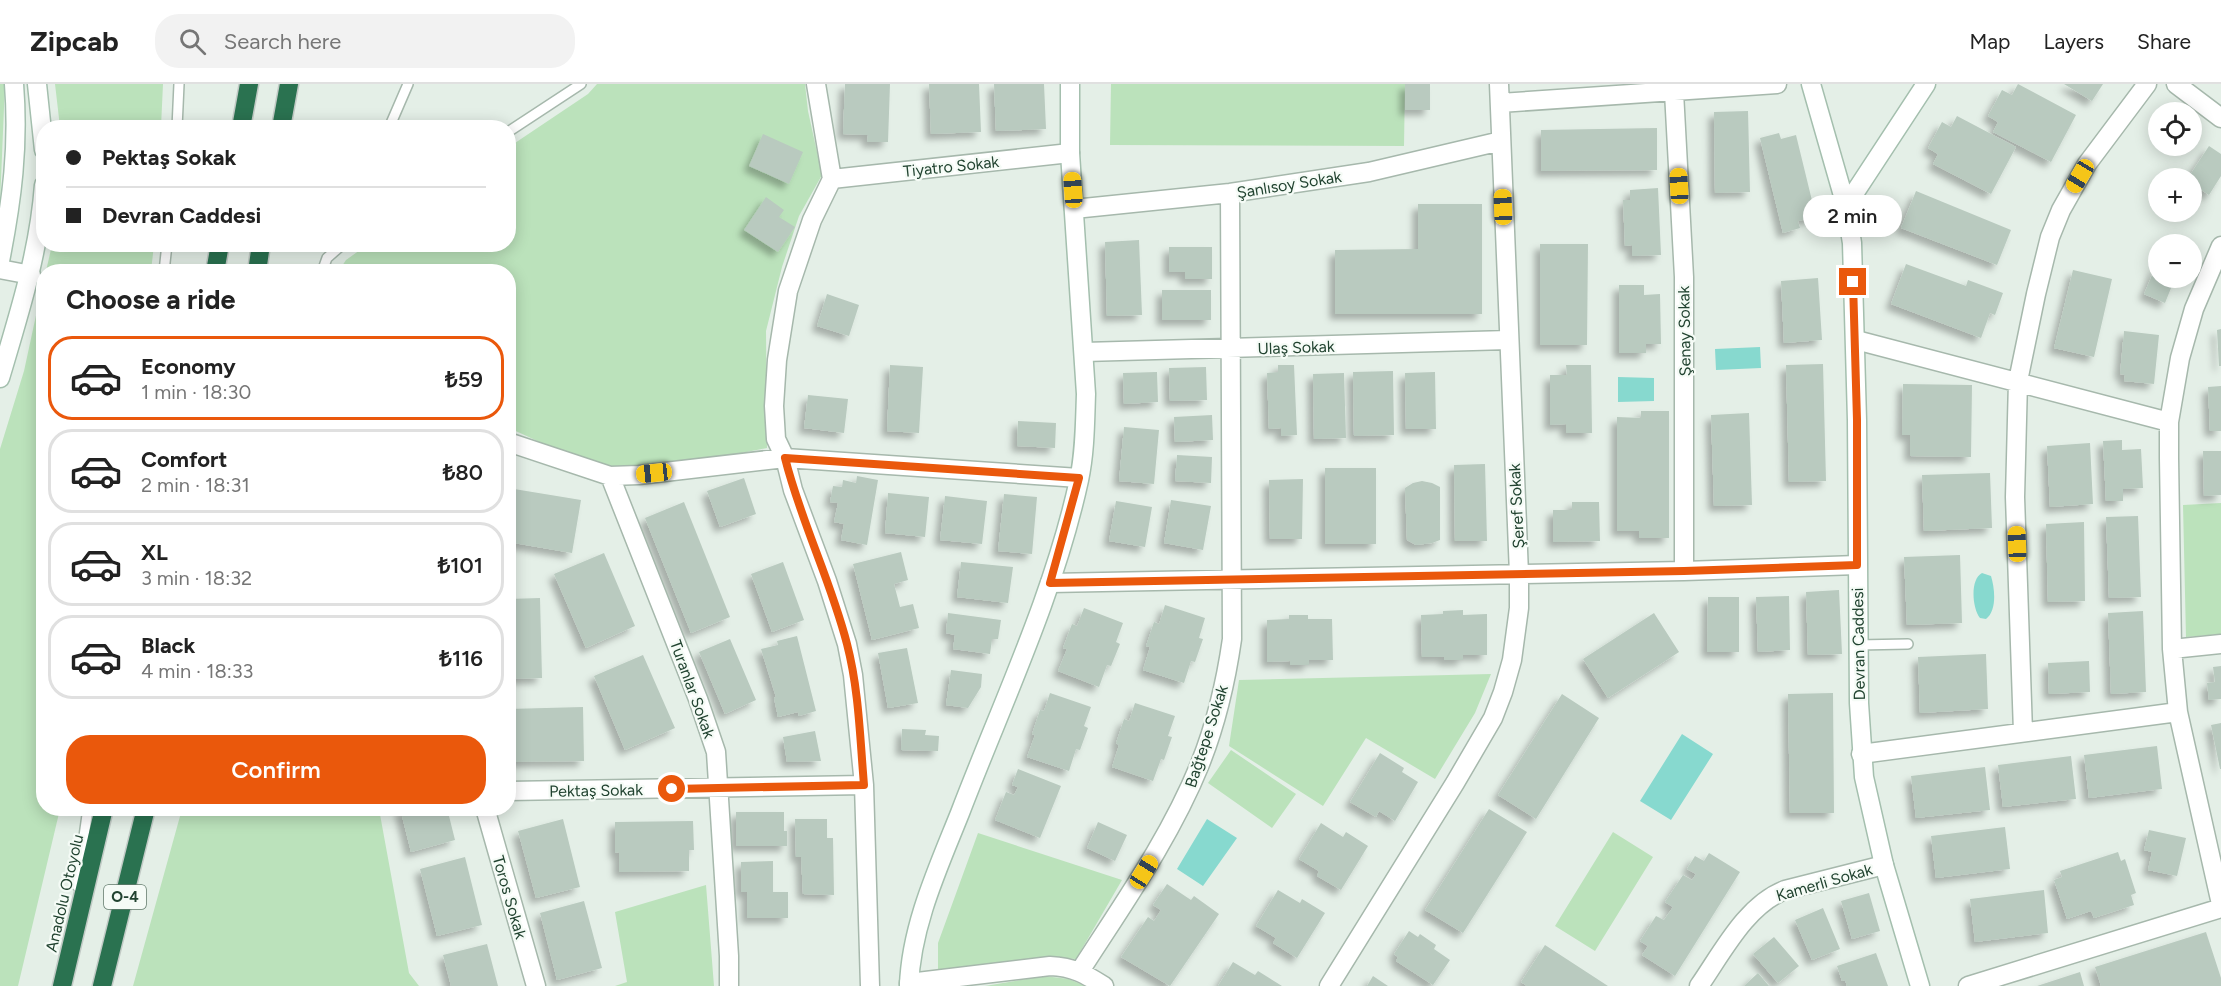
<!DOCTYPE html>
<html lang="en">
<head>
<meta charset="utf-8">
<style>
	:root { --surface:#fff; --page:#f2f2f2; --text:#222; --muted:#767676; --line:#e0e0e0; --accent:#ea580c }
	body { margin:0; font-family:Figtree,sans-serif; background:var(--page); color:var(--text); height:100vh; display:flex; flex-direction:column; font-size:22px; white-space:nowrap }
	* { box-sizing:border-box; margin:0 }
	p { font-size:20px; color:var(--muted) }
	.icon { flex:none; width:33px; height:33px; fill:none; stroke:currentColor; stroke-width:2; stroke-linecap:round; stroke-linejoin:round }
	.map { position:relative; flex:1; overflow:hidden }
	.side { position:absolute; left:36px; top:180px; width:480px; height:552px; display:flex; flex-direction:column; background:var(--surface); border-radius:24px; box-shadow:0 3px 15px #0003 }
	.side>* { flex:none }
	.banner { position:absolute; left:36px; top:36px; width:480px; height:132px; border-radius:24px; box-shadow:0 3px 15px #0003; display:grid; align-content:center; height:132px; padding:0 30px; background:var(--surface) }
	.tools { position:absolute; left:2148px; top:18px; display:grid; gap:12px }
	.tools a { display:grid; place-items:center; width:54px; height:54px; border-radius:50%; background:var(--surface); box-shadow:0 3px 15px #0003; font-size:30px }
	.end { position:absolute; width:27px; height:27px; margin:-14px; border:8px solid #ea580c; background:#fff; box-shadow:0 0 0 3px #fff }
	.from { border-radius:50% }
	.bubble { position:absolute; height:42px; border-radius:21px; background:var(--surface); box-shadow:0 3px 15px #0003; font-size:20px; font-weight:600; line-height:42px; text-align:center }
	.car { position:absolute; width:18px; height:36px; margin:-18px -9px; border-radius:8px; box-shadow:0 0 4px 2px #0007; background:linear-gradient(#f5c518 24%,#345 0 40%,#f5c518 0 76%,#345 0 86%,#f5c518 0) }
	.banner b { display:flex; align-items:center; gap:21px; height:57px; font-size:22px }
	.banner b+b { border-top:2px solid var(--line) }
	.banner i { width:15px; height:15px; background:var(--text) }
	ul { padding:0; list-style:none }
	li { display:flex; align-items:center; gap:18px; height:84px; margin:0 12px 9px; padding:0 18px; border:3px solid var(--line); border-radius:24px }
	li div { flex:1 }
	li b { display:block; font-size:22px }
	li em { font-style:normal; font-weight:600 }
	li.on { border-color:var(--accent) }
	li>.icon { width:54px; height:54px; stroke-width:1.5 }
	h2 { padding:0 30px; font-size:27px; line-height:72px }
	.action { display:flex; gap:12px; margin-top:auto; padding:12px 30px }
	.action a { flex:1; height:69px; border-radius:24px; background:var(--accent); color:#fff; font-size:24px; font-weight:600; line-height:69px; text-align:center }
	header { display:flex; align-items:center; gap:36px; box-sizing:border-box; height:84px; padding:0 30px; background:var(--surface); border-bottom:2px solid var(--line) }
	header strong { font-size:28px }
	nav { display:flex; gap:33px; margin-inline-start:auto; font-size:21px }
	.search { width:420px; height:54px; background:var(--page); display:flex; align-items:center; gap:15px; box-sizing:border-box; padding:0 21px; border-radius:24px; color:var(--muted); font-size:22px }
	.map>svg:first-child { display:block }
	.green { fill:#bbe2bb }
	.water { fill:#87d9cf }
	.building { fill:#b9cabf; filter:url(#shadow) }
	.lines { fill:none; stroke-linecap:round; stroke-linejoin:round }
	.service-casing { stroke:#a6b8ac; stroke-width:12 }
	.minor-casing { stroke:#a6b8ac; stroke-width:21 }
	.tertiary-casing { stroke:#a6b8ac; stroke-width:21 }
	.secondary-casing { stroke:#a4bfae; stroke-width:21 }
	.motorway-casing { stroke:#c1cac5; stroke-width:21 }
	.service { stroke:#fff; stroke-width:9 }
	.minor { stroke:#fff; stroke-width:18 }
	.tertiary { stroke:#fff; stroke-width:18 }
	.secondary { stroke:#fff; stroke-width:18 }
	.motorway { stroke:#2a7250; stroke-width:18 }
	.route { stroke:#ea580c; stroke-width:8 }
	.labels { text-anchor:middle; stroke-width:4.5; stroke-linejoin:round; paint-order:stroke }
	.shield { fill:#f5fbf6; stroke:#617a6b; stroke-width:1.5 }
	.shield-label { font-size:15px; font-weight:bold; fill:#214330 }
	.street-label { font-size:16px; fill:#214330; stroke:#f5fbf6 }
</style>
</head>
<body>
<header>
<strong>Zipcab</strong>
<div class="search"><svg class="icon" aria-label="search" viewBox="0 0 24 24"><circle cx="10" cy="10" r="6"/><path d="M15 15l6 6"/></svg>Search here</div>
<nav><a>Map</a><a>Layers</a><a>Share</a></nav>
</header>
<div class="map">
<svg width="2221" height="902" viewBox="0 0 2221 902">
	<defs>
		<filter id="shadow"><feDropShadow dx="-5.5" dy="5.5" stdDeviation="3" flood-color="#0004"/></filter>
	</defs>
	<rect width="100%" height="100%" fill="#e4efe7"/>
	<!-- green -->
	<path class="green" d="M0,0H5L0,119Z
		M55,0H163L161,43H60Z
		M597,0H805L808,27L822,91L799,132L782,183L766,247L767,364C712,374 640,396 585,377C559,368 534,355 509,344L508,188H338L346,176L367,161L508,160L509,63L588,10Z
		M1111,0H1405L1404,62L1110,61Z
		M52,161H154L151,187H46Z
		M43,199L44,724L60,725L18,902H0V365L24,287Z
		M2221,419V550L2186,553L2183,421Z
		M1491,590L1475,629L1435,695L1366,654L1323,722L1229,662L1239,596Z
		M1231,666L1296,710L1272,744L1208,699Z
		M182,725H379L409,889L419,902H133Z
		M1613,748L1653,773L1595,867L1555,842Z
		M978,749L1122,796L1076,875L1059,874L938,888V859Z
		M706,801L714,902H615L627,898L615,828Z
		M1044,892L1069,895L1085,902H985Z"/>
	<!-- water -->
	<path class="water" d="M1760,263L1761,284L1716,286L1715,265Z
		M1618,293L1654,294V317L1618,318Z
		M1982,489L1991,492C1995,505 1997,527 1986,535L1980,534C1972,524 1970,495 1982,489Z
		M1682,650L1713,670L1671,736L1640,717Z
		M1207,735L1237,754L1203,802L1177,785Z"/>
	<!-- building -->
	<path class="building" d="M845,0H890L888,58H867L868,51L843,50Z
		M929,0H979L981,48L931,50Z
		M994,0H1044L1046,45L996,47Z
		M1405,0H1430V26H1405Z
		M2018,0L2076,31L2051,78L1993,48L1998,38L1988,32L2002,6L2012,11Z
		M2064,0H2103L2092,17Z
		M1748,27L1750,108L1715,109L1714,28Z
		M1957,32L2016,63L1991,110L1933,80L1938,70L1928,64L1942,38L1951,43Z
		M1657,44V86L1541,87V46Z
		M1779,49L1781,55L1796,51L1816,133L1798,137L1800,144L1783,149L1760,54Z
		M763,50L803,68L789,100L749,82Z
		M2209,62L2221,70V92L2209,111L2192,100V94H2188Z
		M1658,104L1661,171L1632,172V161L1625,162L1623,116H1630V106Z
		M1916,107L2011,146L1997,181L1901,144Z
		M766,113L784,126L779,133L795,143L778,168L744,146Z
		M1418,120H1482V230H1335V166L1418,165Z
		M1139,156L1142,231L1107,232L1105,158Z
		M1540,160H1588L1587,261H1540Z
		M1169,163H1212V195H1185V188H1169Z
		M1906,180L1966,202L1968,196L2003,209L1995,231L1990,229L1981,254L1891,220Z
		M2156,182L2158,183V194H2175L2165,219L2144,210Z
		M2073,186L2112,195L2094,273L2054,264Z
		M1818,194L1822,256L1784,259L1781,197Z
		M1619,201H1644V211L1660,210L1661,260H1646V269H1619Z
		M1162,206H1211V236H1162Z
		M827,210L859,221L849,252L817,242Z
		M2221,245V282H2219L2217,246Z
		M2124,247L2159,251L2154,300L2124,297L2125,291L2120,290Z
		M1823,280L1826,397L1789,398L1786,281Z
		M890,281L923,283L919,349L887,347Z
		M1278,281H1294L1297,351L1281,352V344L1269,345L1267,289L1278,288Z
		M1566,281H1591L1592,349H1566V340L1550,341V291H1567Z
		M1206,283L1207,316L1170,317L1169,284Z
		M1393,287L1394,351L1354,352L1353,288Z
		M1157,288L1158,318L1124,320L1123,289Z
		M1435,288L1436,345H1406L1405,289Z
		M1344,289L1346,354L1314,355L1313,290Z
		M1903,300L1972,301L1971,373L1910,372V351H1902Z
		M2221,302V347H2210L2208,303Z
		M808,311L848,315L844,349L804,344Z
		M1641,327H1669V454H1639V447H1617V333L1641,334Z
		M1749,329L1752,421L1714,422L1711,331Z
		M1212,331L1213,356L1175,358L1174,333Z
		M1018,337L1056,339L1055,364L1017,362Z
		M1124,343L1159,346L1154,400L1119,397Z
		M2122,356V366L2141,365L2143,404L2123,405V417H2106L2103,357Z
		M2090,359L2093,420L2050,423L2047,362Z
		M2203,367H2221V411L2204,412Z
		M1177,371L1212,373L1211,399L1175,397Z
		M1485,380L1487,457H1455L1454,381Z
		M1325,384H1376V460H1325Z
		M1990,389L1992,444L1924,447L1922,391Z
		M857,392L878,396L867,461L841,456L844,440L834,438L838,419L830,418L833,402L842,403L843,396L856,399Z
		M744,394L756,430L720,443L707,407Z
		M1303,395L1302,455H1270L1269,396Z
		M1422,397L1432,399L1440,403V456L1432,459L1416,461L1407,456L1405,404L1413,399Z
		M508,404L581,416L572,469L508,458Z
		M888,409L929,413L925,453L885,449Z
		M1004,410L1037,413L1032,470L998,467Z
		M945,412L987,417L982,460L940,456Z
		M1171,416L1211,422L1203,466L1164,459Z
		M1116,417L1152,423L1145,463L1109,457Z
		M684,418L730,533L691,549L645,434Z
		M1572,418H1599L1600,457L1553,458V426H1572Z
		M2138,432L2141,513L2109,514L2106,433Z
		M2084,438L2085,517L2048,518L2046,440Z
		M901,468L908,496L894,500L900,523L913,520L919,544L872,556L853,480Z
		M604,469L635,542L586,564L554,490Z
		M1960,471L1962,539L1907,541L1904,473Z
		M783,478L804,536L772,548L751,490Z
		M961,478L1013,483L1008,519L957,513Z
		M1839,506L1842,570L1808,571L1806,508Z
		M1789,512L1790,566L1758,568L1756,513Z
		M1708,513H1739V568H1707Z
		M540,514L542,594L508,595V515Z
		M1165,521L1205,534L1199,554L1203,555L1195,578L1191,577L1184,599L1143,586L1150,563L1146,562L1154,538L1159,540Z
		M1084,524L1123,539L1116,558L1120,560L1111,582L1107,581L1099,603L1058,587L1067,565L1063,564L1072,540L1077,542Z
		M1463,526V531L1487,530V571H1463V576H1444V573H1422L1421,531L1443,530V527Z
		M2143,527L2146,608L2111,610L2108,529Z
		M948,529L1001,536L998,555H992L990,570L953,565L955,551L946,549Z
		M1654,529L1679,568L1608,614L1583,575Z
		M1289,531H1308V535H1332L1333,576H1309V581H1290V577L1267,578V536L1289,535Z
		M797,552L816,627L799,632L798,628L778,633L774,614L776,613L761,565L778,561L777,557Z
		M730,555L756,616L725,630L699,568Z
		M907,564L918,619L888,624L878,569Z
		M1986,570L1988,625L1920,629L1918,573Z
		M643,571L675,644L625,666L594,592Z
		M2089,577L2090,608L2049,610L2048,579Z
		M2221,582V615L2209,616L2207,599L2215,598L2213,583Z
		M951,586L982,590L981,603L968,624L946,621Z
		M1050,609L1091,623L1084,642L1088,644L1080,666L1076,665L1069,687L1027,673L1035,651L1032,650L1040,626L1044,627Z
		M1833,609L1834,729H1790L1788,610Z
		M1562,610L1599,634L1536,735L1498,711Z
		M1135,619L1175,632L1168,652L1172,653L1164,676L1161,675L1153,697L1112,683L1119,661L1116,659L1124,635L1129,637Z
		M583,623L584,677L508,678V625Z
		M2221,639V685H2220L2211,641Z
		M902,645L926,646L925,651L939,652L938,667L901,666Z
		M815,647L821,677L787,678L783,653Z
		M2157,662L2162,705L2089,714L2084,671Z
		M1380,669L1404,684L1402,688L1418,698L1395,737L1379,727L1376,733L1350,718Z
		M2071,672L2076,715L2003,723L1998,681Z
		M1985,683L1990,726L1916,734L1911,692Z
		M1018,685L1061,702L1040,754L995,736L1006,708L1014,711L1018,703L1012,701Z
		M400,724H447L455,756L411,768Z
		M1489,725L1527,748L1463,849L1425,826Z
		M736,728H784V747H787V762H736Z
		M563,735L580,803L536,814L518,747Z
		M795,735H827V754H833L834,811L803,810L801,773H796Z
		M693,737L694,766H689V787L619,788V768L615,769V738Z
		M1098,738L1127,751L1115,777L1087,764Z
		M1321,739L1343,753L1346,748L1368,762L1341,806L1317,792L1319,787L1299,775Z
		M2005,743L2010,785L1936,794L1931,752Z
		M2149,746L2186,754L2177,792L2148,786L2152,768L2144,766Z
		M2118,768L2121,777L2125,775L2136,809L2131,811L2134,821L2094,834L2091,827L2067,835L2054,796L2062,793L2060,787Z
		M1709,769L1740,788L1675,892L1642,871L1648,862L1640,857L1656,832L1664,836L1673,823L1665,818L1683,791L1692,796L1696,790L1687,785L1695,772L1704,777Z
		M465,773L482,841L437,852L420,785Z
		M773,777V808H788V834H747V808H741V778Z
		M1167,800L1191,816L1194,812L1219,830L1170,902L1121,873L1148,833L1154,837L1161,826L1153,821Z
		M1278,806L1300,819L1302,815L1325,829L1297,874L1273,859L1276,854L1256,842Z
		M2044,806L2048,849L1975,858L1970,815Z
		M1869,809L1880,847L1852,855L1841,817Z
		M584,817L602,884L557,896L540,829Z
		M1823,824L1840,865L1812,876L1795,836Z
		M1409,847L1418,853L1420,850L1436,861L1434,865L1450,876L1433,901L1396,877L1398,873L1394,870Z
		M2206,848L2221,894V902H2101L2095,883Z
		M1774,853L1799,882L1778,899L1753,870Z
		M487,860L498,902H451L443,871Z
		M1545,861L1608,902H1527L1521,898Z
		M1876,869L1888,902H1847L1845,896L1842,897L1837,882Z
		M1233,878L1255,891L1258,887L1282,902H1218Z
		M2080,888L2084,902H2037Z
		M1758,889L1769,902H1744Z
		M1373,892L1388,902H1367Z"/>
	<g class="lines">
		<defs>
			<path id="service" d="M177,44L179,0
				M389,44L408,0
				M508,48L581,0
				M164,188L167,160
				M322,188L327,174L343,160
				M1858,561L1908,560
				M77,802L88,724"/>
			<path id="minor" d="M816,0L832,95L812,136L788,207L777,276L774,322L776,355L785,374L793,406L827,497L847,560L853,591L864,701L870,902
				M2176,0L2221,34
				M1674,8L1684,193V487
				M1500,19L1777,0
				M832,95L1070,69
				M1074,125L1230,109L1369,88L1501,57
				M2221,162L2194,225L2180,274L2169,338V374L2172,565L2178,628L2221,820
				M1856,256L2169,338
				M1084,268L1508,256
				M508,358L610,392L639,391L785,374L1079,394
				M610,392L698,615L716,668L729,872V902
				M1050,499L1684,487L1857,481
				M2172,565L2221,560
				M2023,648L2015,413L2018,297L2036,210L2050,153L2061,126L2087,80L2147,0
				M1861,670L2178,628
				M508,707L864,701
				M485,724L536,902
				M1080,887C1123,820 1170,754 1200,680C1216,640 1226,597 1232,555L1230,109
				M909,899L1050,882C1074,883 1085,890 1104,902
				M1329,902L1455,699L1493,634L1503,608L1512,576L1519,524V490L1499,0
				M1699,902C1722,869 1746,821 1785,806L1884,781
				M1968,902L2221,824"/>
			<path id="tertiary" d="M0,185L31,191"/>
			<path id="secondary" d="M37,0L44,66
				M1811,0L1846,122L1852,159L1857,336L1859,619L1864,693L1884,781L1920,902
				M1846,122L1926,0
				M0,177C12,116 19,62 14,0
				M0,294C19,230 39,168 44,101
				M909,902C911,842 938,784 960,729C1002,619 1054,511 1079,396C1085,368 1085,338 1086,310L1070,69V0"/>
			<path id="motorway" d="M241,44L249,0
				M281,44L289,0
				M215,188L220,160
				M257,188L261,160
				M62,902L104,724
				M102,902L146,724"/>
		</defs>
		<!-- service casing -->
		<use href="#service" class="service-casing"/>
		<!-- minor casing -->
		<use href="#minor" class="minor-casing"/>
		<!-- tertiary casing -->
		<use href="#tertiary" class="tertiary-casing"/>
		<!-- secondary casing -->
		<use href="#secondary" class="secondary-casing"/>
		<!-- motorway casing -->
		<use href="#motorway" class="motorway-casing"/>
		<!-- service -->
		<use href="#service" class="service"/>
		<!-- minor -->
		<use href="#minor" class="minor"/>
		<!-- tertiary -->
		<use href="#tertiary" class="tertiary"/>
		<!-- secondary -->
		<use href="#secondary" class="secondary"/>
		<!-- motorway -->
		<use href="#motorway" class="motorway"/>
	</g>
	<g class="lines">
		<!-- route -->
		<path class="route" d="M672,705L864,701C860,655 859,606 847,560C831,497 801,438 785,374L1079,394L1050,499L1684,487L1857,481V336L1853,198"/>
	</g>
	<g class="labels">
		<!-- shield labels -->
		<rect class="shield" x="104" y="801" width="42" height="24" rx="4.5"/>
		<g class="shield-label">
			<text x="125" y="818">O-4</text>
		</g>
		<!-- street labels -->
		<g class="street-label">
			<text transform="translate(951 82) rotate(-6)" y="6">Tiyatro Sokak</text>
			<text transform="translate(1289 100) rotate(-9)" y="6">Şanlısoy Sokak</text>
			<text transform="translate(1684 247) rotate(-91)" y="6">Şenay Sokak</text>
			<text transform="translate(1296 263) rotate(-2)" y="6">Ulaş Sokak</text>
			<text transform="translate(1516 422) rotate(-93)" y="6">Şeref Sokak</text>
			<text transform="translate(1858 560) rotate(-91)" y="6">Devran Caddesi</text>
			<text transform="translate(693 605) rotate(70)" y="6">Turanlar Sokak</text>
			<text transform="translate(1206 652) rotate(-72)" y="6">Bağtepe Sokak</text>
			<text transform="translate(596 706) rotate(-1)" y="6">Pektaş Sokak</text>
			<text transform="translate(1824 798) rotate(-16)" y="6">Kamerli Sokak</text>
			<text transform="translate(64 809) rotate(-77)" y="6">Anadolu Otoyolu</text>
			<text transform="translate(510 813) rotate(74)" y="6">Toros Sokak</text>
		</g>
	</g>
</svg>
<div class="tools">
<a><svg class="icon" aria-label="locate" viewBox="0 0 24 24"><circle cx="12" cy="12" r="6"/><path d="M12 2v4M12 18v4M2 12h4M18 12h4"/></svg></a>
<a>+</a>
<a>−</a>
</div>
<i class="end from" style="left:672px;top:705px"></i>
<i class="end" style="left:1853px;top:198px"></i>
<div class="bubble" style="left:1803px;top:111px;width:99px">2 min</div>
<i class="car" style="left:2080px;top:92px;rotate:211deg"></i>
<i class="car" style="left:1679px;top:102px;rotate:357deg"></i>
<i class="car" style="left:1073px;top:106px;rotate:356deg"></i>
<i class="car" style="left:1503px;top:123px;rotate:358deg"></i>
<i class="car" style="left:654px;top:389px;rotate:264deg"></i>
<i class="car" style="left:2017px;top:460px;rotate:358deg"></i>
<i class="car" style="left:1144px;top:788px;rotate:32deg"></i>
<div class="banner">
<b><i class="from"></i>Pektaş Sokak</b>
<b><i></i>Devran Caddesi</b>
</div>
<section class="side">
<h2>Choose a ride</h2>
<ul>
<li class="on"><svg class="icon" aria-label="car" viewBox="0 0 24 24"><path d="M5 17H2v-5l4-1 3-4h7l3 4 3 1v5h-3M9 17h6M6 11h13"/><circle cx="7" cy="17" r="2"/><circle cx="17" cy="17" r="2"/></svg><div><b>Economy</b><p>1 min · 18:30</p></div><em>₺59</em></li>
<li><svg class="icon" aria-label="car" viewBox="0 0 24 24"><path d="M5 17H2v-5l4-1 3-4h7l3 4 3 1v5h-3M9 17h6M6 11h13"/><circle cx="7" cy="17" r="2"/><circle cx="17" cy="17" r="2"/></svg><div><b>Comfort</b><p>2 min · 18:31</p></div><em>₺80</em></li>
<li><svg class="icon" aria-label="car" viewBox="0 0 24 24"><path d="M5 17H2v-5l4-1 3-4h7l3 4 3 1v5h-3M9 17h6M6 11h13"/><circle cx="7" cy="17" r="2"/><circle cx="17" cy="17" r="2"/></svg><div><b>XL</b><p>3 min · 18:32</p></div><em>₺101</em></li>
<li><svg class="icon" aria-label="car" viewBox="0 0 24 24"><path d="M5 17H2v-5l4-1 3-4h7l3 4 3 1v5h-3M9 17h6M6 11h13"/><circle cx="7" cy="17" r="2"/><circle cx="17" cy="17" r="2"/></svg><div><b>Black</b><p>4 min · 18:33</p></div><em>₺116</em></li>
</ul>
<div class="action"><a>Confirm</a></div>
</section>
</div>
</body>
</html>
